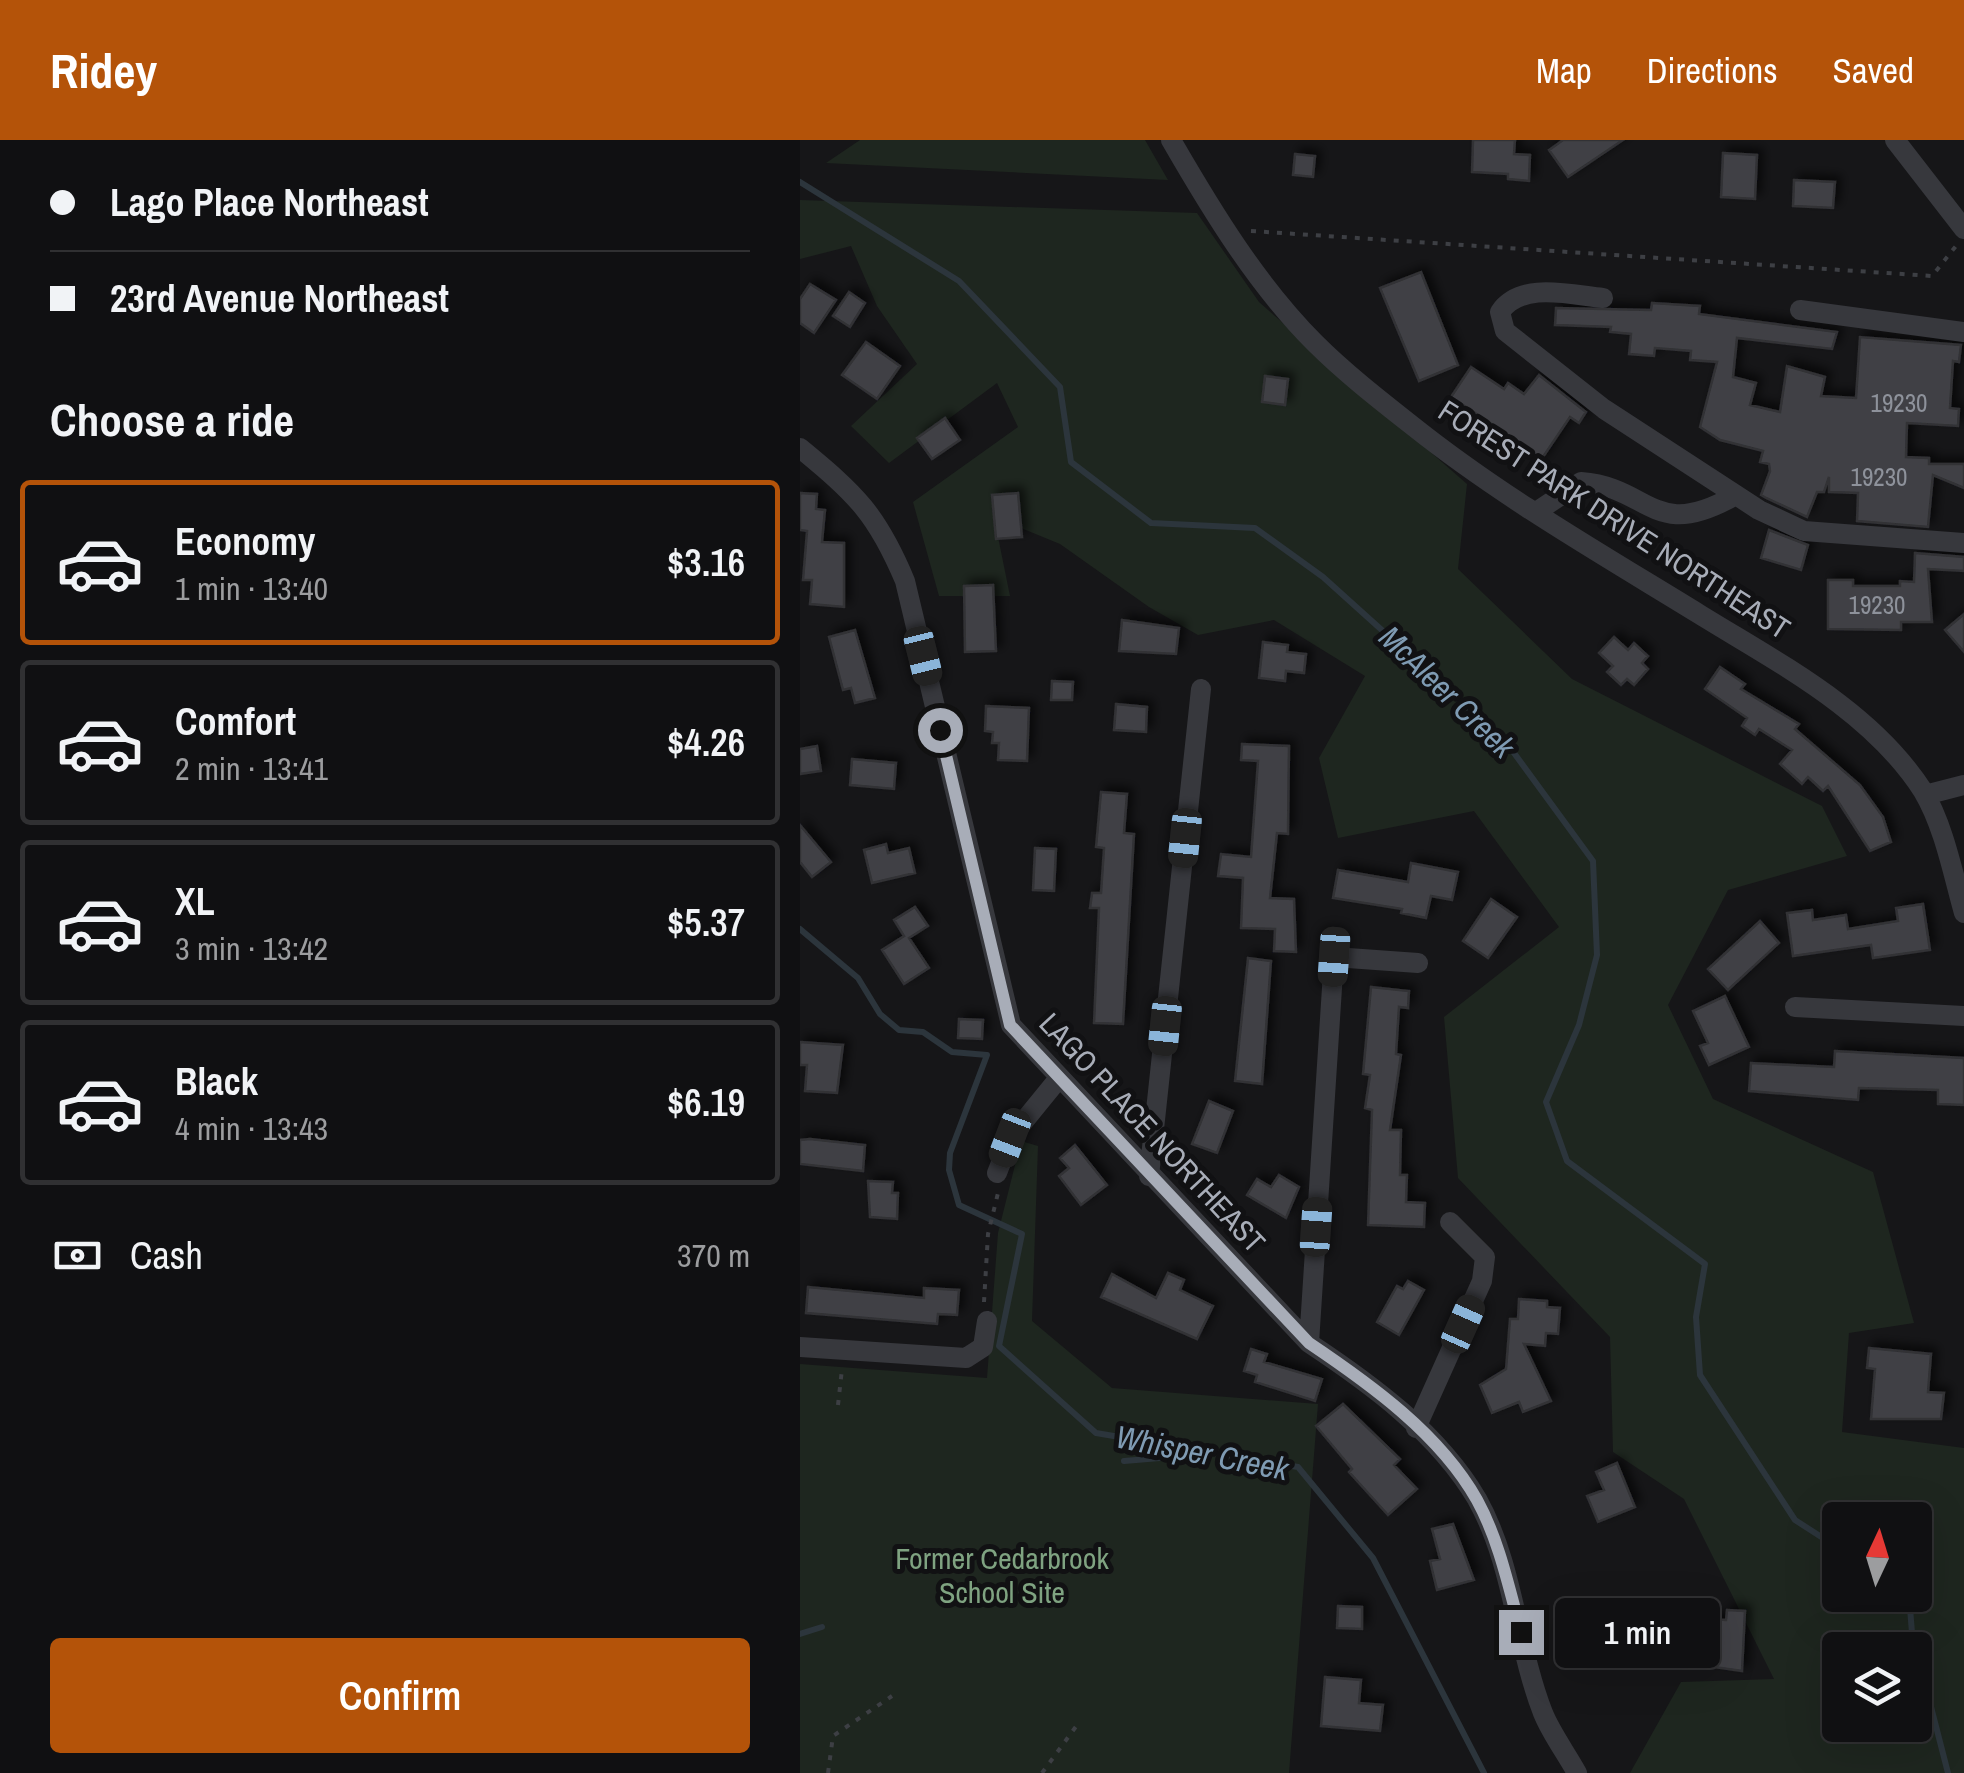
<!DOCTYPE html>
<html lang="en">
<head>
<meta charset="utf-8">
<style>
	:root { --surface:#101012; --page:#19191b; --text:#f1f3f6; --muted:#9c9d9f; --line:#303032; --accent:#b45309 }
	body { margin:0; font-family:"Archivo Narrow",sans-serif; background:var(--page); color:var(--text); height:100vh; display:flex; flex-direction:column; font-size:38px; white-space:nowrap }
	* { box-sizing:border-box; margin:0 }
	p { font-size:32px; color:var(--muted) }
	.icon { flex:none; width:55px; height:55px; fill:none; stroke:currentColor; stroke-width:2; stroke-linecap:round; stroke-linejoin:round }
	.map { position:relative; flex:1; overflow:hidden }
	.panel { display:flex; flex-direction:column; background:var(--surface); width:800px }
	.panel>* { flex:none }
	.banner { display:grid; align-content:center; height:220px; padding:0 50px; background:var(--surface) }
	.needle { width:65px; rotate:4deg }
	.fabs { position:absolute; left:1022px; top:1362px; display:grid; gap:20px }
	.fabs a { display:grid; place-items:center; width:110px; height:110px; border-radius:10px; background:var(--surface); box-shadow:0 10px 40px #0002,0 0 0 2px var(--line); font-size:50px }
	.end { position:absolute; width:45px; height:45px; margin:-22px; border:12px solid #a8adb8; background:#111; box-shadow:0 0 0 5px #111 }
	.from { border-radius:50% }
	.bubble { position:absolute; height:70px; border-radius:10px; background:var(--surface); box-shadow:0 10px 40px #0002,0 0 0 2px var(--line); font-size:32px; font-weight:600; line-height:70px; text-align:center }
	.car { position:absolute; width:30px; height:60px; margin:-30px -15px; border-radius:12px; box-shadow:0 0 8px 2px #0007; background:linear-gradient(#222 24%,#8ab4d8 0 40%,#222 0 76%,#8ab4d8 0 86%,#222 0) }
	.banner b { display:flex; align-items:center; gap:35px; height:95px; font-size:38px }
	.banner b+b { border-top:2px solid var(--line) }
	.banner i { width:25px; height:25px; background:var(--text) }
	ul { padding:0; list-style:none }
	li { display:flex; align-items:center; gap:30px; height:165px; margin:0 20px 15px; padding:0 30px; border:5px solid var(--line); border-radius:10px }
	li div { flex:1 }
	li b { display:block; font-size:38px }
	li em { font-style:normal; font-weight:600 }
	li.active { border-color:var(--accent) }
	li>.icon { width:90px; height:90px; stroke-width:1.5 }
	h2 { padding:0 50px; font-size:45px; line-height:120px }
	.pay { display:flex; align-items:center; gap:25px; height:110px; padding:0 50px; font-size:38px }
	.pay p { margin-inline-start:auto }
	.action { display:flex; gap:20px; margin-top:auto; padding:20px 50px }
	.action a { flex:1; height:115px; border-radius:10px; background:var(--accent); color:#fff; font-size:40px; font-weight:600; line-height:115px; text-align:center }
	header { display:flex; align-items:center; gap:60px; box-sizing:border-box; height:140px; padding:0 50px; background:var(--accent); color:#fff }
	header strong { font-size:48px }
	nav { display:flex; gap:55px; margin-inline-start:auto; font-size:35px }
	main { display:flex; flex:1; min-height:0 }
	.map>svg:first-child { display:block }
	.green { fill:#1e261f; fill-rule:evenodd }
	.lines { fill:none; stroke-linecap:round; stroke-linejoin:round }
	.stream { stroke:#2c353c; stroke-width:6 }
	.building { fill:#404145; stroke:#303034; stroke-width:2.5; filter:url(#shadow) }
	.path { stroke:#3d3f44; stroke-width:4; stroke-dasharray:5 8; stroke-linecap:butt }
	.minor { stroke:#37383d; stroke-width:20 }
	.route { stroke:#a8adb8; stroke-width:12 }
	.labels { text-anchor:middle; stroke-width:10; stroke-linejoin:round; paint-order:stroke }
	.number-label { font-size:25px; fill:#8e929b }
	.street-label { font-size:30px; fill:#a8adb8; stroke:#111113 }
	.park-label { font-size:30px; fill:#7fa381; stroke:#111113 }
	.water-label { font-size:32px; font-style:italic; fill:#7f9bb3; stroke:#111113 }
</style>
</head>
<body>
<header>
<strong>Ridey</strong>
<nav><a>Map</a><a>Directions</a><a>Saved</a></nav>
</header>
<main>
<section class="panel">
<div class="banner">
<b><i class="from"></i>Lago Place Northeast</b>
<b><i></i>23rd Avenue Northeast</b>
</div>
<h2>Choose a ride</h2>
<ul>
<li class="active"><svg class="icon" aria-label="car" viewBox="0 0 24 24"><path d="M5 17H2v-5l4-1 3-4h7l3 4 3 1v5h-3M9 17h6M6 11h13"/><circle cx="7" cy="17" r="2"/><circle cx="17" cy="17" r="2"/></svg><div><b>Economy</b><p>1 min · 13:40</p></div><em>$3.16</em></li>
<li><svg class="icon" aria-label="car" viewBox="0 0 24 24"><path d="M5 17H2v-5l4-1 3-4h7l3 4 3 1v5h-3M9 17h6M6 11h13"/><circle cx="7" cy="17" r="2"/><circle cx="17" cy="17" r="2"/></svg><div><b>Comfort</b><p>2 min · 13:41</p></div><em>$4.26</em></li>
<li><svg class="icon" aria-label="car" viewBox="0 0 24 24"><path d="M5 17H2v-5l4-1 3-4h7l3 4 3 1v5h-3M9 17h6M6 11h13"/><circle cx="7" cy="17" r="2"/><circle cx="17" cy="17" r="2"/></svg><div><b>XL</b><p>3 min · 13:42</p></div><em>$5.37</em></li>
<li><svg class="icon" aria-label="car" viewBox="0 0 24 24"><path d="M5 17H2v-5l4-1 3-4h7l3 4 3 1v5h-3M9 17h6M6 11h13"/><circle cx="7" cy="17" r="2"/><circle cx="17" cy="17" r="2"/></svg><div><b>Black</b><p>4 min · 13:43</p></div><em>$6.19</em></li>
</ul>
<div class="pay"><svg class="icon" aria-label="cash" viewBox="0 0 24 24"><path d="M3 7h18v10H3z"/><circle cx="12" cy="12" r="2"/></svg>Cash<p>370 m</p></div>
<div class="action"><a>Confirm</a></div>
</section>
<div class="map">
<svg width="1164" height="1633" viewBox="0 0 1164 1633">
	<defs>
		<filter id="shadow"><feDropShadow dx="5.5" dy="-5.5" stdDeviation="5" flood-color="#0009"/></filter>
	</defs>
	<rect width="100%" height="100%" fill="#161618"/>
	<!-- green -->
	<path class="green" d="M60,0H345L368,40L26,23Z
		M0,60L397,73L459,162L667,344L658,429L772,539L1022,666L1047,716L928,750L868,865L913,959L1073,1032L1114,1183L1049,1193L1042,1292L1164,1308V1633H830L881,1542L974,1539L884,1359L813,1312L810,1197L658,1038L644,877L759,787L674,671L538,698L519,618L565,536L474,480L398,495L349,467L260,404L194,377L210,456H139L113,362L218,287L197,243L89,323L51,286L117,224L77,166L51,106L0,119ZM1040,1380H1115V1455H1040ZM1040,1510H1115V1585H1040Z
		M221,1001L238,1006L232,1181L312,1248L518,1264L489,1633H0V1224L187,1238L198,1093Z"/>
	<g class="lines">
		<!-- stream -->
		<path class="stream" d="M0,42L159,141L260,247L271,322L351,383L455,388L523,437L706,602L793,721L797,815L779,885L746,962L767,1021L905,1124L896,1177L900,1235L995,1380L1040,1409
			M0,789L58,838L80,874L99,890L123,892L152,912L187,915L150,1013L149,1030L159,1065L222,1094L199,1206L296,1293L498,1327L573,1418L684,1633
			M324,1321L407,1314
			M1109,1455L1112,1493L1148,1633
			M0,1494L22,1487"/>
	</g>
	<!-- building -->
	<path class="building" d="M673,0H715L714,14L730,15L729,41L708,39V34L672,32Z
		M763,0H823L768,37L749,10Z
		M923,13L957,15L955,59L921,57Z
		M495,14L515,16L513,37L493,35Z
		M994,40L1035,42L1033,68L993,66Z
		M621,132L658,225L619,241L580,148Z
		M10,144L36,160L14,193L0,183V159Z
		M49,152L65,163L50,187L33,176Z
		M852,163L900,166L899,174L1037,192L1032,209L937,198L933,237L956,243L950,265L980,272L987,226L1025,237L1021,256L1056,258L1060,197L1161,205L1159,222L1153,221L1150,268L1159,269L1158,286L1107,283L1106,317L1129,318V324H1164V348L1133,335L1128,387L1057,381L1058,353L1029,352V337L1024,352H1017L1007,377L966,358L961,355L970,331L969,324L960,322L963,311L920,300L900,287L917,222L890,220L891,211L855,208L854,216L829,214L831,194L810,192L811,187L755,185L756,168L851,170Z
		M66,202L100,226L77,259L42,235Z
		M671,227L704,249L708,243L724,254L739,235L786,272L779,283L770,277L739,323L714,306L717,301L651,257Z
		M465,236L488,239L485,265L462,262Z
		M145,278L160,300L132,319L117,298Z
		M0,353L17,354L16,369L25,370L22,402L44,403V467L10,464L12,440H3L7,391L0,390Z
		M218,353L222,397L196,399L192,355Z
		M969,390L1008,405L1001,430L961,418Z
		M1115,413L1164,417V431L1128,429L1132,482H1101V490L1028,489V440H1053V446H1100V441L1114,442Z
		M193,445L196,511L165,512L164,446Z
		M1164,474V512L1145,490Z
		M322,480L379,488L376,514L319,511Z
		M55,490L75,558L55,563L51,548L43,550L29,497Z
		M814,497L828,510L834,503L848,516L842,523L848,529L834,545L827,539L821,545L807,532L813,526L799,513Z
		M463,502L488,505L487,512L506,514L504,533L486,531L485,541L459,538Z
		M920,527L945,544L941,549L999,584L995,589L1060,645L1083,677L1091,702L1070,711L1028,646L1023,651L1008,637L1002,644L980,624L992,610L959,589L955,595L942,586L947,578L905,549Z
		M252,541L273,542L272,560H251Z
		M316,564L347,567L346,592L314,590Z
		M186,566L229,568L227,621L198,620L199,603H192L193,592L185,591Z
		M442,604L489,606L488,694L477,693L470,758L494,759L496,812L474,811L475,789L441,788L443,738L418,736L421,714L451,717L458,621L441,620Z
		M17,606L21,631L0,634V609Z
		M52,619L96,623L94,649L50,645Z
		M301,652L327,654L324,693L334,694L323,884L294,883L299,768H290L292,753H301L304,708L296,707Z
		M0,685L31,722L12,737L0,722Z
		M86,704L88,713L109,708L115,733L72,743L64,710Z
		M235,708L256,709L254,751L233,750Z
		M611,723L658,732L652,760L631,756L626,778L601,773L602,769L533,758L538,730L608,742Z
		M691,759L717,777L688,818L663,801Z
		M1123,764L1130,810L1073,818L1071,805L993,816L987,773L1012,770L1013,780L1046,775L1048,789L1098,781L1096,768Z
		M115,767L128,786L109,798L129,828L104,844L82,810L104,796L94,780Z
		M960,781L979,803L928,850L908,829Z
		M448,818L471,821L462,944L435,941Z
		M571,847L609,851L608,868L599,867L596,914L601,915L590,990H601L600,1035H607L606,1062L625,1063L624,1087L568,1085L572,970L565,968L570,935L563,934Z
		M925,856L949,907L909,925L900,906L908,903L893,871Z
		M159,879L183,880L182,899L158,898Z
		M0,902L43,905L37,953L5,951L7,925H0Z
		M1035,911L1164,918V965L1138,964V950L1059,948L1058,960L949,951L951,923L1034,927Z
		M409,961L433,971L417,1013L392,1004Z
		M10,999L65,1005L63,1031L0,1024V1000Z
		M275,1005L307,1045L281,1065L259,1036L269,1028L260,1018Z
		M479,1035L499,1047L486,1078L447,1055L457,1039L471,1047Z
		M68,1041L93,1042L92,1053H98L97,1079L70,1077Z
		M368,1133L384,1140L380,1150L413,1166L397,1199L301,1157L312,1134L356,1158Z
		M608,1141L624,1150L599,1195L577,1182L597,1146L603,1149Z
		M8,1147L124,1158V1148L159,1150L157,1175L138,1174L137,1184L6,1173Z
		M719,1159L747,1161V1167L760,1168L758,1194L746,1193L745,1206L724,1204L751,1261L723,1272L719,1262L692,1273L680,1245L706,1229L710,1179H718Z
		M1069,1208L1131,1214L1128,1252L1144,1253L1141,1279H1071L1075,1229L1067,1228Z
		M451,1209L467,1214L464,1222L522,1239L515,1261L455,1242L457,1235L444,1231Z
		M543,1264L600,1319L594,1325L617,1349L588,1375L549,1332L552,1329L516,1286Z
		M817,1323L835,1367L798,1382L787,1356L804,1350L796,1332Z
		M653,1384L674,1440L637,1450L630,1421L640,1419L632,1389Z
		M538,1466L562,1467V1489L537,1488Z
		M927,1470L945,1471L942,1531L886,1523L889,1478L926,1480Z
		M525,1537L561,1540L559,1563L583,1565L580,1591L521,1586Z"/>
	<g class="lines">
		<!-- path -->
		<path class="path" d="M451,91L1132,136L1156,106
			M184,1162L188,1094L198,1053
			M38,1265L42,1229
			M28,1633L33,1596L92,1556
			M242,1633L280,1581"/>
		<!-- minor -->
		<path class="minor" d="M371,0C412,71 457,145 515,203C545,233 581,261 614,287C702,357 803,415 899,474C978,523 1071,570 1123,651C1144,686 1153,734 1164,773
			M1095,0L1164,89
			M803,158C771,155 721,141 700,172L705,191L804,269L959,370L1004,391L1164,403
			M1000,170L1164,192
			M0,308C56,354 77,374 105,441L211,885L509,1203C571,1244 638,1293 677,1359C714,1425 716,1504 743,1573C751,1593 766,1613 777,1633
			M736,372L781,342C850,347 853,402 934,356
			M1125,655L1164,645
			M995,867L1164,876
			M197,1033L211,997L259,938
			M349,1036L401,549
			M509,1203L534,817L618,823
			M0,1207L166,1218L183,1207L187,1181
			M616,1288L682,1141L685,1117L650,1082"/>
	</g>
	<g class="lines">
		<!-- route -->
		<path class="route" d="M140,590L210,885L509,1203C570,1244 640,1294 677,1360C699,1400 709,1448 721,1492"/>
	</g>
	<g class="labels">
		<!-- number labels -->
		<g class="number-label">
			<text x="1099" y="272">19230</text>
			<text x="1079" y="346">19230</text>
			<text x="1077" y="474">19230</text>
		</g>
		<!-- street labels -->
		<g class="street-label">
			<text transform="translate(814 380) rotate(33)" y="10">FOREST PARK DRIVE NORTHEAST</text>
			<text transform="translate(352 993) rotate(47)" y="10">LAGO PLACE NORTHEAST</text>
		</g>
		<!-- park labels -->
		<g class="park-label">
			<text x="202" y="1429">Former Cedarbrook<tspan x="202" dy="34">School Site</tspan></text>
		</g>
		<!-- water labels -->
		<g class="water-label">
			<text transform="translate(647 552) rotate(44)" y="11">McAleer Creek</text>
			<text transform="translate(402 1313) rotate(11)" y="11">Whisper Creek</text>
		</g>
	</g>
</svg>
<div class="fabs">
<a><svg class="needle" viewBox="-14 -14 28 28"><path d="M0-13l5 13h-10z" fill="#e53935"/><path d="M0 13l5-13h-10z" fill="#9c9d9f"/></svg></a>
<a><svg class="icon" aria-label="layers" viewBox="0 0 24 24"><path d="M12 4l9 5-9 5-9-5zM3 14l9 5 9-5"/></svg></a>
</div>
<i class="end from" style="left:140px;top:590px"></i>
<i class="end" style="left:721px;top:1492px"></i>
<div class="bubble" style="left:755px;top:1458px;width:165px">1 min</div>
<i class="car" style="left:123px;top:516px;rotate:166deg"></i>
<i class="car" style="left:385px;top:698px;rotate:186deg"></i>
<i class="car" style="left:534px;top:817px;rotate:184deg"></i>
<i class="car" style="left:365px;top:886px;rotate:186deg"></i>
<i class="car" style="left:210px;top:998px;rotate:201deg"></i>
<i class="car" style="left:516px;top:1087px;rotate:4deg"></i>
<i class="car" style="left:663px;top:1184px;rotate:24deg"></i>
</div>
</main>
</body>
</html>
